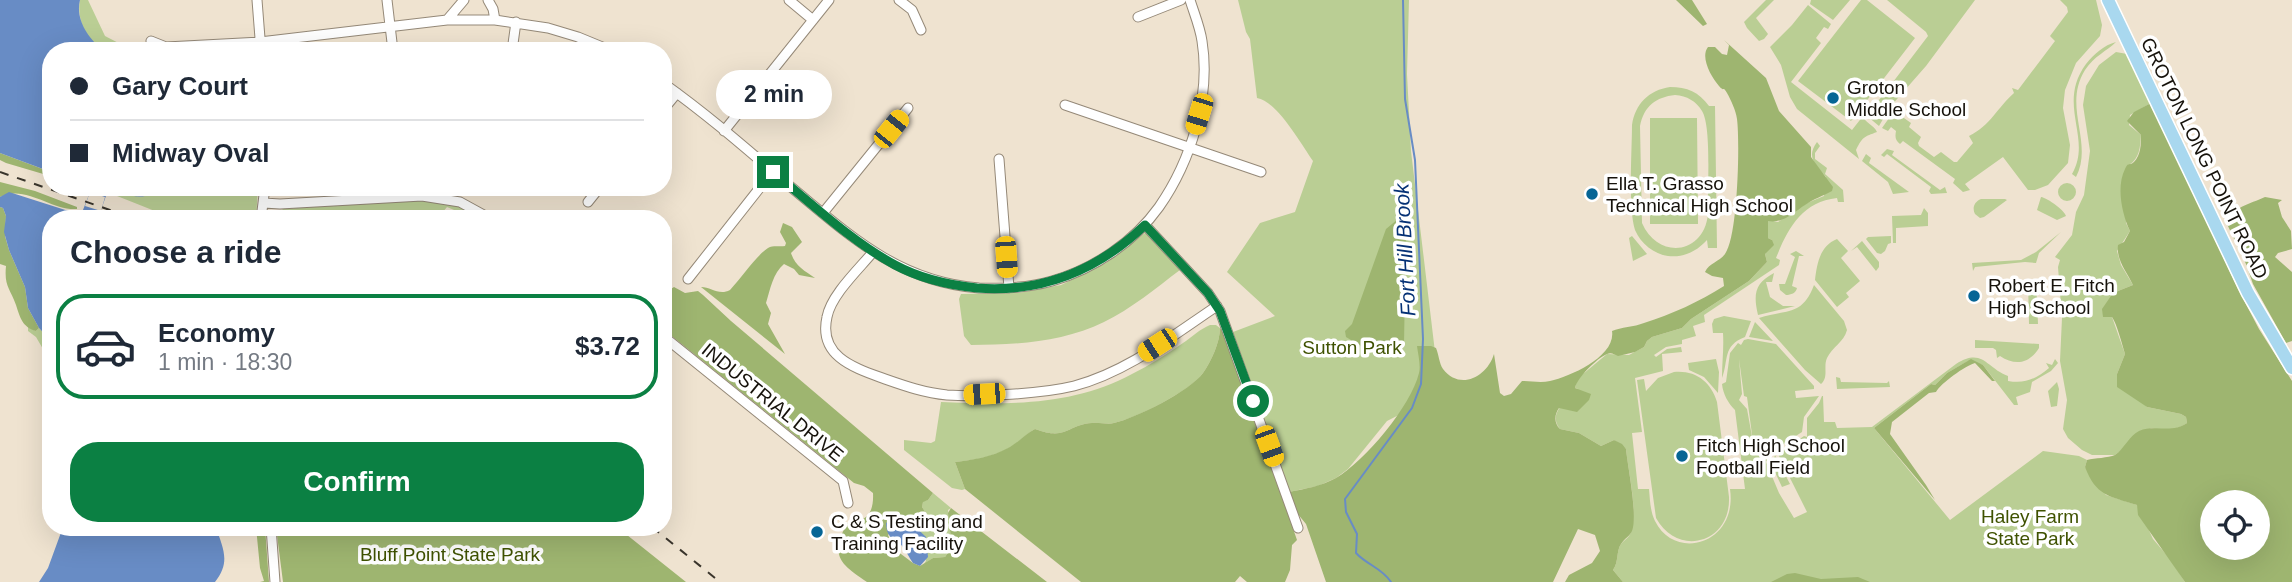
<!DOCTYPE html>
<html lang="en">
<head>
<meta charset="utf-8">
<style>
	:root { --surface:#fff; --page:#f2f2f3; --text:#1f2937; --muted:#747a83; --line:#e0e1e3; --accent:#0b8043 }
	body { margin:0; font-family:Helvetica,sans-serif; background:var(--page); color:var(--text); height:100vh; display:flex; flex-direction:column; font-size:26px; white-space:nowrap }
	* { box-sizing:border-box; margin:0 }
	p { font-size:23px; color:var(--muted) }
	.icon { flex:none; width:38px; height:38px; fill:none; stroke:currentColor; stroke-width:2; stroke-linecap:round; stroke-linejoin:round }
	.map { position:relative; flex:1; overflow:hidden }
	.panel { position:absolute; left:42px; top:210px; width:630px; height:326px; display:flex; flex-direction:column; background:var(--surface); border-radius:28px; box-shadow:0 7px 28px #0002 }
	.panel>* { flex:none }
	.hud { position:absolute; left:42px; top:42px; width:630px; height:154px; border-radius:28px; box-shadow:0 7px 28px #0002; display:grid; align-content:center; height:154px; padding:0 28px; background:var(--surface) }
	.buttons { position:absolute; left:2200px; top:490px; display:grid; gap:14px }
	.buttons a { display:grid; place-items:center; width:70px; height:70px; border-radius:50%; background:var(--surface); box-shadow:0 7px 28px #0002; font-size:35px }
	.end { position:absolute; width:32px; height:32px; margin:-16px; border:9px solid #0b8043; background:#fff; box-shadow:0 0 0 4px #fff }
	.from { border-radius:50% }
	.bubble { position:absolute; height:49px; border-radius:24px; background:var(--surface); box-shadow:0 7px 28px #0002; font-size:23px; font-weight:800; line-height:49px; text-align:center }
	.car { position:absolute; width:21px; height:42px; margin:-21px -10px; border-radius:9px; box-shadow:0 0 5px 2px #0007; background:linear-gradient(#f5c518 24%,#345 0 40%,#f5c518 0 76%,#345 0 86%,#f5c518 0) }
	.hud b { display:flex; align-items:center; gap:24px; height:66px; font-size:26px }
	.hud b+b { border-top:2px solid var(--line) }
	.hud i { width:18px; height:18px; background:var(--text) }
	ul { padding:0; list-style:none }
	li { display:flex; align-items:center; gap:21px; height:105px; margin:0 14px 10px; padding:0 14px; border:4px solid transparent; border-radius:28px }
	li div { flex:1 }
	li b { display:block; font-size:26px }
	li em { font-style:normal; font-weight:800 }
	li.on { border-color:var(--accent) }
	li>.icon { width:63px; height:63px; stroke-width:1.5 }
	h2 { padding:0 28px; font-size:32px; line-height:84px }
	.action { display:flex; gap:14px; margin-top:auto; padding:14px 28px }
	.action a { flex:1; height:80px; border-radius:28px; background:var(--accent); color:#fff; font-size:28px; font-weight:800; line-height:80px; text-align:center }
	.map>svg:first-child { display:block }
	.green { fill:#bace94; fill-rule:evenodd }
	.forest { fill:#9eb570; fill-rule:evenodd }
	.water { fill:#688cc5 }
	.pier { fill:#efe3d0 }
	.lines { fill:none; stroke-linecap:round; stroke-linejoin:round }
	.stream { stroke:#688cc5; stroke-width:2 }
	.minor-casing { stroke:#958978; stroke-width:11 }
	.major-casing { stroke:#fff; stroke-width:15 }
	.minor { stroke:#fff; stroke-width:9 }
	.major { stroke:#a9d8ef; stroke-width:12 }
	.rail { stroke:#3a352c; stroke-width:2; stroke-dasharray:9 9; stroke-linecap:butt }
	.route { stroke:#0b8043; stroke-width:9 }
	.poi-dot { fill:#066595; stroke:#fff; stroke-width:2.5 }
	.labels { text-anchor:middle; stroke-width:7; stroke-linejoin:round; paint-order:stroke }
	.poi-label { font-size:19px; fill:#16120b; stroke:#fff; text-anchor:start }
	.street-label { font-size:19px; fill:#16120b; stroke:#fff }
	.park-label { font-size:19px; fill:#3f5201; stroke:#fff }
	.water-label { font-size:21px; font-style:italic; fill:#053175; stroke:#fff }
</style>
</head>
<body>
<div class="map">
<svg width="2292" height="582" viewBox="0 0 2292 582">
	<rect width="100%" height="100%" fill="#efe3d0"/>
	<!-- green -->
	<path class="green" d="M80,0H88L105,36L134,51C125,51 114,53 106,51C87,47 76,17 80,0Z
		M1238,0H1409L1407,74L1411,151L1440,394L1387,421L1348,469L1336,478L1318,486L1289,492L1233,332L1275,316L1227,272L1260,223L1295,212L1313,161C1301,144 1277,101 1257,98L1250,39L1246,32Z
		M1766,0H1774L1756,18L1768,34L1764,39L1759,41L1747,28L1744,22Z
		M1811,0H1850L1833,20L1810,4Z
		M1861,0H1867L1915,38L1851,121L1798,81Z
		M1887,0H1975L1926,66L1890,107L1879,126L1867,116L1888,88L1892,91L1896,85L1893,82L1928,36L1926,32Z
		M2060,0H2096L2102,25L2100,36L2076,63L2065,90L2063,108L2070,145L2068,163L2048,185L2035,190H2028L2003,157L1965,184L1970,190L1963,192L1953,183L1955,179L1903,141L1900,144C1895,140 1895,137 1896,131L1891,127L1888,131L1882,128L1894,111L1911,123L1909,127L1921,137L1918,143L1919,146L1934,157L1941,152L1954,162H1957L1973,143L1969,136C1990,126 1998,107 2014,93L2012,88L2018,90L2055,41L2050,36L2068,12L2067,7Z
		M1808,5L1831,24L1828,29L1824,27L1816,38L1821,43L1791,82L1852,130L1863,116C1865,123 1874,125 1877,132C1864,137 1863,136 1856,150L1859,159L1797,109L1790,97L1781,65L1770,47L1792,25Z
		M2116,42C2107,51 2094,56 2085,70C2062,107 2094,142 2076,177L2072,174C2093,138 2056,105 2086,64C2094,54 2104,45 2116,42Z
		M2116,52L2127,54L2151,103L2130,115L2129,125L2141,135C2140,147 2140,158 2129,165L2126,223L2130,231L2117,251L2121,265L2133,285L2113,293L2103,317H2112L2125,354L2117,374L2147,407L2181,414L2186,417L2187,423C2176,431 2163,431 2151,428L2115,455H2092L2082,450L2068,438L2063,429L2067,400L2060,361L2062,318L2058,267L2060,260L2055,257L2072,235L2076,212L2084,195L2090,151L2083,105L2086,86L2099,65Z
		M1670,87C1687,87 1699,92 1709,106H1715L1717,248H1708L1707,240C1697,251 1684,258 1668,256C1654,254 1641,244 1635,230C1628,209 1632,150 1632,125C1635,104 1649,90 1670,87ZM1675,95C1687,96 1696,101 1702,111C1712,127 1707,193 1708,214C1704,255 1658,260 1642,223L1640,126C1644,106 1656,97 1675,95Z
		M1650,118H1697L1698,224H1650Z
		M1817,142L1820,146L1815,153V159L1827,168L1825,174L1843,190L1844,202H1838L1837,198C1802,202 1788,228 1776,258L1780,260L1779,265L1704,315L1705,322L1693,326L1696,336L1682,340V344L1666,347L1654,355L1656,357L1667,349L1681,347L1682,352L1662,354L1663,371L1635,378L1642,432L1632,433L1638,489H1649C1650,499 1650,511 1655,521C1675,562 1738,544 1730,489H1745L1735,410C1728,403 1723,394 1722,384L1726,382L1730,353L1738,343L1741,345L1744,340L1748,339L1776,344L1814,386V389L1795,391L1796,398L1819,396L1804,417L1802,432L1771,452L1766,462L1779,493L1794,518L1807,512L1778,454L1804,436L1807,437V418L1819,403L1822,396H1823L1824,422H1835L1837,428L1872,427L1956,364C1983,347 1986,368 2008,376V381C2025,384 2036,379 2049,368L2046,363L2052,365L2055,359L2058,363L2051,371L2032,382L2030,392L2016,397L2018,405H2014L1983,365L1968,361L1947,373L1935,385L1931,384L1874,428L1950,520L2043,451L2079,456L2087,460L2085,467L2106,495L2137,505L2153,539L2170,559L2185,582H1623L1613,570C1619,562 1616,551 1621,544C1623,541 1627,539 1629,536C1640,519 1628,471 1626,449L1614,440L1601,446L1579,433L1560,429C1547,413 1567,401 1578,389L1575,388L1577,379L1607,354L1629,355L1644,347L1647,341L1652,337L1682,328L1691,319L1749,281L1767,262L1765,254L1772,240L1768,238V220L1778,222L1807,203L1824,196L1826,177C1815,164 1806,157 1817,142ZM1739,359L1744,396L1747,397L1753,442L1747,409L1739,400L1742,394Z
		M1887,149L1894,151L1892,155L1940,190L1945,187L1947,193L1931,194L1929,191L1931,187L1887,154L1884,157L1881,155Z
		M1866,154L1871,158L1869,163L1909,192L1893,194L1888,182L1862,161Z
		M2058 192a9 9 0 1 1 18 0a9 9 0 1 1-18 0Z
		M152,187H258L256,219H175L107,192C118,186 132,199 145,196Z
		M2041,197C2048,198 2065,211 2066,216L2057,220L2037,210Z
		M430,199L446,201L475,213V217L473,218L447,207L437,219H280L281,211L283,209Z
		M1981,199H2005L2007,200L1984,217L1980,218L1975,214C1972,208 1974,202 1981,199Z
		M1924,208L1928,213V226L1896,228V243H1893L1892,216L1921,215Z
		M2061,232L2039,253L2036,263L2025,262L1975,267L1973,271L1972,263L2021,260L2036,252Z
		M1145,233L1150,235L1180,270C1156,288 1131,309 1104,322C1063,342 1016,345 971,345L964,336L959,299L961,294L1019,293L1061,285L1106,263Z
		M1632,236L1647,254L1633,261L1629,238Z
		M1891,236V243L1888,244L1885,251L1881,254L1877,253L1866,239L1868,237Z
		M1837,239L1848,251L1841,258L1860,281L1846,293L1849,297L1837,307L1815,280C1817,263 1820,246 1837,239Z
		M1862,241L1879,262V267L1876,271L1857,247L1851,251Z
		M1796,251L1804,256H1799L1792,286L1797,288C1796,293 1791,295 1786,295L1780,290L1779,284H1785L1795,257L1790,254Z
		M1774,273L1772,282H1766L1770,297L1783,306H1795L1758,315C1753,294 1755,283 1774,273Z
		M2036,280L2038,324H2029L2028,281Z
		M1814,285L1844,321L1847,330C1844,342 1832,347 1827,358C1823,367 1829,377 1821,384L1805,370L1759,318C1786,309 1802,317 1814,285Z
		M1724,316L1751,321L1745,337C1722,346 1729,360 1722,378C1722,362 1724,349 1723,333H1713L1712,324L1714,319Z
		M1755,322L1773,341L1749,337Z
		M1210,325H1216L1220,328C1220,342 1211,362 1203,373C1189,392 1136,418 1114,423C1106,425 1100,422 1092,423C1066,425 1067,441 1035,429C1026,434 1020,441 1012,446C996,457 973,460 955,462L965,489L962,490L952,488L904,450V440L931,443L935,441L941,402C1005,405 1074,406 1132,374C1150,365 1167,354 1183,343C1192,337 1200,329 1210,325Z
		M28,327L36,331L39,328L51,341V355L43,352V349L36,337L28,331Z
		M1975,340L2039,344V348C2029,364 2015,366 2000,356L1997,358L1996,350L1993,348H1975Z
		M1716,359L1719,372L1718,393L1704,377L1689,370L1688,363Z
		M1674,372C1696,370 1711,382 1717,402L1729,497C1731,543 1678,558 1656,518L1637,380L1644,379L1646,391L1658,378Z
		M1836,377L1840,378L1841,382L1887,383L1889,381L1890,387L1837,389Z
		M2057,382L2059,389L2057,406L2051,407L2048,391Z
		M1775,455L1790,484L1782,487L1772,466Z
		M933,493L951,508L948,510L952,547L945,557L933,558L924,564L926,561L916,526L925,525L930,519L922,507L923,501L928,500Z"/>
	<!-- forest -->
	<path class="forest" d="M1676,0H1692L1707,24L1703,26Z
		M1724,40L1766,78L1779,111L1811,147V157L1833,187L1832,191C1823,196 1813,199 1805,205C1794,212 1783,224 1768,221V238L1772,240L1774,245L1765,254L1767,262L1749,281L1691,319L1682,328L1652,337L1647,341L1644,347L1635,352L1618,356C1614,354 1611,352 1607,354C1597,358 1577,378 1575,388L1591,394L1589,400L1577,412L1559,408C1554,415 1554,423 1560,429L1579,433L1601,446L1614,440L1622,444L1626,449C1628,469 1638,515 1632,531C1629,537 1625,538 1621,544C1616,551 1619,562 1613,570L1623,582H1565L1569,575L1592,563L1600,551L1595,535L1578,529L1553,582H1326L1306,524L1297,513L1289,492C1305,489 1321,486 1336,478C1365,461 1411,406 1419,373C1421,366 1418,354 1417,346H1431L1436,348C1439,355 1439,363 1443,369C1460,391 1487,377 1494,354L1500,393L1504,396L1511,394L1522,381C1531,381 1541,383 1550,381C1571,376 1616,356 1612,331C1621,327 1634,327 1644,323C1672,314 1699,302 1724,286L1723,278L1712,276L1705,272C1709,263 1719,262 1725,254C1738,237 1740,142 1737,119C1736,111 1731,100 1727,93C1722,85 1725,93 1719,86C1711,77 1700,57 1708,47H1715L1722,54L1727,55L1729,45Z
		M2151,103L2238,289L2259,329L2292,381V582H2185L2138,515L2137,505C2109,496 2096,496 2085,467L2087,460C2095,458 2108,458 2115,455C2124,449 2129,436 2139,431C2155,424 2172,434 2187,423L2186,417L2181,414L2147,407L2117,387V374L2125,354C2122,344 2117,324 2112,317H2103L2102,309L2113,293L2133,285C2127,272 2116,260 2118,245L2124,242L2130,231C2122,214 2116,187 2125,169C2129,161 2128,167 2134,162C2141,155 2141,144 2141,135L2127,121L2134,112ZM2212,502H2258V548H2212Z
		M0,153L48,171L50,176L6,163L0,160Z
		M0,182L35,191L77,207V209C51,211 26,184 0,197Z
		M2265,197L2282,200L2278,203L2282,217L2291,231L2292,249L2278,253L2275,257L2292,272V341L2286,343L2253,284L2246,264L2227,224C2231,207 2250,204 2265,197Z
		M0,207L3,208L6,216L5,236L9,250L25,287L28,308L39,328L36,331C22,327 20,317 16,305C10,288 4,286 6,266L0,264Z
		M1398,219L1405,222L1406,225L1404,345C1385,364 1364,348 1346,337L1345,331L1352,324L1386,229Z
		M783,223L792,227L802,242L791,253C795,266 805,271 815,278L799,275L794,269L784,264C773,273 770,290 766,303L771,313L768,324L785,354L701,287C711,287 719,296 730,290C743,276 755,257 768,248C773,245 780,247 785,246L786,243L780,232Z
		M674,287L685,293L698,291L703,295L731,321L933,493L928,500L923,502L922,507L930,519L921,527L916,526L903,515L888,535L893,548L913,563L920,566L933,558L945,557L952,547L948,513L951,508L1047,582H867C839,563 830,556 847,523C867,522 874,513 873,493L864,486L854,483L663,329V294Z
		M1220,328L1228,340L1297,540L1292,545L1290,570L1285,582H1247L1240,576L1235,582H1081L965,489L955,462C972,460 992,457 1008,448C1018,443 1025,434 1035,429C1067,441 1066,425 1092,423C1100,422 1107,425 1114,423C1136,418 1190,391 1203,373C1211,362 1220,342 1220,328Z
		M1971,359L1983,365L1995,381H1992L1975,363C1965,366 1941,383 1936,392L1929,393L1892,422L1890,434L1926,485L1935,500L1874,428L1931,384L1935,385L1947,373Z
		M256,527H265L269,582H260L264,581L260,568Z
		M276,527H617L686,582H283Z
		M1795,573L1821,579L1858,577L1870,582H1771L1787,574Z"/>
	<!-- water -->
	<path class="water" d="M0,0H80C75,20 89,39 104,51H51V172L0,153Z
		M92,187H152L145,196C132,199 121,190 108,190L98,219H51V341L39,328L28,308L25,287L9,250L4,232L6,216L3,208L0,207V197L9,192L81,215Z
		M903,515L926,537L928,557L920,566L913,563C909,558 907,552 903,547C894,536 887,541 886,523L896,516Z
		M63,527H216C223,549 231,562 215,582H39L48,568Z"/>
	<!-- pier -->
	<path class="pier" d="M90,192L105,197L101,211L85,206Z"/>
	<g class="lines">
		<!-- stream -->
		<path class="stream" d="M1391,582C1382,568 1367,565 1356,553L1357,534L1346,512L1345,499L1412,408L1421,384L1423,339L1415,160L1405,99L1403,0"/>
		<defs>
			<path id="minor" d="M257,0L261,51
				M387,0L393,51
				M488,0L493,9L495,20
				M789,0L813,20
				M899,0L912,10L921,30
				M1138,17L1181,0
				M447,20L464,0
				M151,41L166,47L260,42L447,20H495L548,28L578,37L612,51
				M512,51L516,22
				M663,83C708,115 749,151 791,187C850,236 899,282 979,288C1004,289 1028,288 1052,281C1094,269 1134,242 1159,207C1191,161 1211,97 1202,41C1200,27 1194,13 1190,0
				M1065,105L1261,172
				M663,110L677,93
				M724,131L829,0
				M999,159L1009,288
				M588,202L600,187
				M264,203L280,204L422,196L460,202L491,219
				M823,213L908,108
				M261,219L265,187
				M1145,225L1208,293L1220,311L1298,528
				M873,252C859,269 831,295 827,317C818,357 855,368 885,379C905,386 925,393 947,395C981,397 1041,394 1074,386C1127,372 1172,336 1217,306
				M688,279L773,171
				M663,336L843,481L848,503
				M271,527L275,582"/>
			<path id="major" d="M2108,0L2248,293L2292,368"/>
		</defs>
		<!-- minor casing -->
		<use href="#minor" class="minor-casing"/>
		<!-- major casing -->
		<use href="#major" class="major-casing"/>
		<!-- minor -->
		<use href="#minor" class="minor"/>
		<!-- major -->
		<use href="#major" class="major"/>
		<!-- rail -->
		<path class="rail" d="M0,172L136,219
			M652,527L720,582"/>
	</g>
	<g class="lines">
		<!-- route -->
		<path class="route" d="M773,172C812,204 851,241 895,265C921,279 948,285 977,288C1042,293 1098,270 1145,225L1208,293L1220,311L1253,401"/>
	</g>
	<!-- markers -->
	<g class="poi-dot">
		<circle cx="1833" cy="98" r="7"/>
		<circle cx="1592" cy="194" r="7"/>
		<circle cx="1974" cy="296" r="7"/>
		<circle cx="1682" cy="456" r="7"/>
		<circle cx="817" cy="532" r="7"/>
	</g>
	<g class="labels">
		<!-- poi labels -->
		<g class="poi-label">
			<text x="1847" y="94">Groton<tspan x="1847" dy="22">Middle School</tspan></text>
			<text x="1606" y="190">Ella T. Grasso<tspan x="1606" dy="22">Technical High School</tspan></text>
			<text x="1988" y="292">Robert E. Fitch<tspan x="1988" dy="22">High School</tspan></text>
			<text x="1696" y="452">Fitch High School<tspan x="1696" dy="22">Football Field</tspan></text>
			<text x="831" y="528">C &amp; S Testing and<tspan x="831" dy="22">Training Facility</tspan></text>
		</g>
		<!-- street labels -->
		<g class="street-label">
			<text transform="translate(2205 158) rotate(64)" y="7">GROTON LONG POINT ROAD</text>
			<text transform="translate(773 402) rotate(39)" y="7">INDUSTRIAL DRIVE</text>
		</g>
		<!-- park labels -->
		<g class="park-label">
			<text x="1352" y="354">Sutton Park</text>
			<text x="2030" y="523">Haley Farm<tspan x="2030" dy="22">State Park</tspan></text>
			<text x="450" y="561">Bluff Point State Park</text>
		</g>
		<!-- water labels -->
		<g class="water-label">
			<text transform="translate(1405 250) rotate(-93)" y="7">Fort Hill Brook</text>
		</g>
	</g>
</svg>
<div class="buttons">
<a><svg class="icon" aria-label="locate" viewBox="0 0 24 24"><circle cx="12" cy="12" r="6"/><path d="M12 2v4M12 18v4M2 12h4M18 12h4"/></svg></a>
</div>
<i class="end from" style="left:1253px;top:401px"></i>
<i class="end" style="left:773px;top:172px"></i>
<div class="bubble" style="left:716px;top:70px;width:116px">2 min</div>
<i class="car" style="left:1199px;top:114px;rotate:197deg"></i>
<i class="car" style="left:891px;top:129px;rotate:39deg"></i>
<i class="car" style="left:1006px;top:257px;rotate:176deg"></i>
<i class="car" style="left:1157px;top:345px;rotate:237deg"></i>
<i class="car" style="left:984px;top:394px;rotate:267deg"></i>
<i class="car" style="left:1269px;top:446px;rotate:160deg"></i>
<div class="hud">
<b><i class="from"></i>Gary Court</b>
<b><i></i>Midway Oval</b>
</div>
<section class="panel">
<h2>Choose a ride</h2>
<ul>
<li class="on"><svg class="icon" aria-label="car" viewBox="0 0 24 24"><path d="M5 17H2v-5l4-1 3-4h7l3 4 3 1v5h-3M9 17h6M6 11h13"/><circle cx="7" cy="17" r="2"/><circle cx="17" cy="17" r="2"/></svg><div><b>Economy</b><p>1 min · 18:30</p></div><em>$3.72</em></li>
</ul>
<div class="action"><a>Confirm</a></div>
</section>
</div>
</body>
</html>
